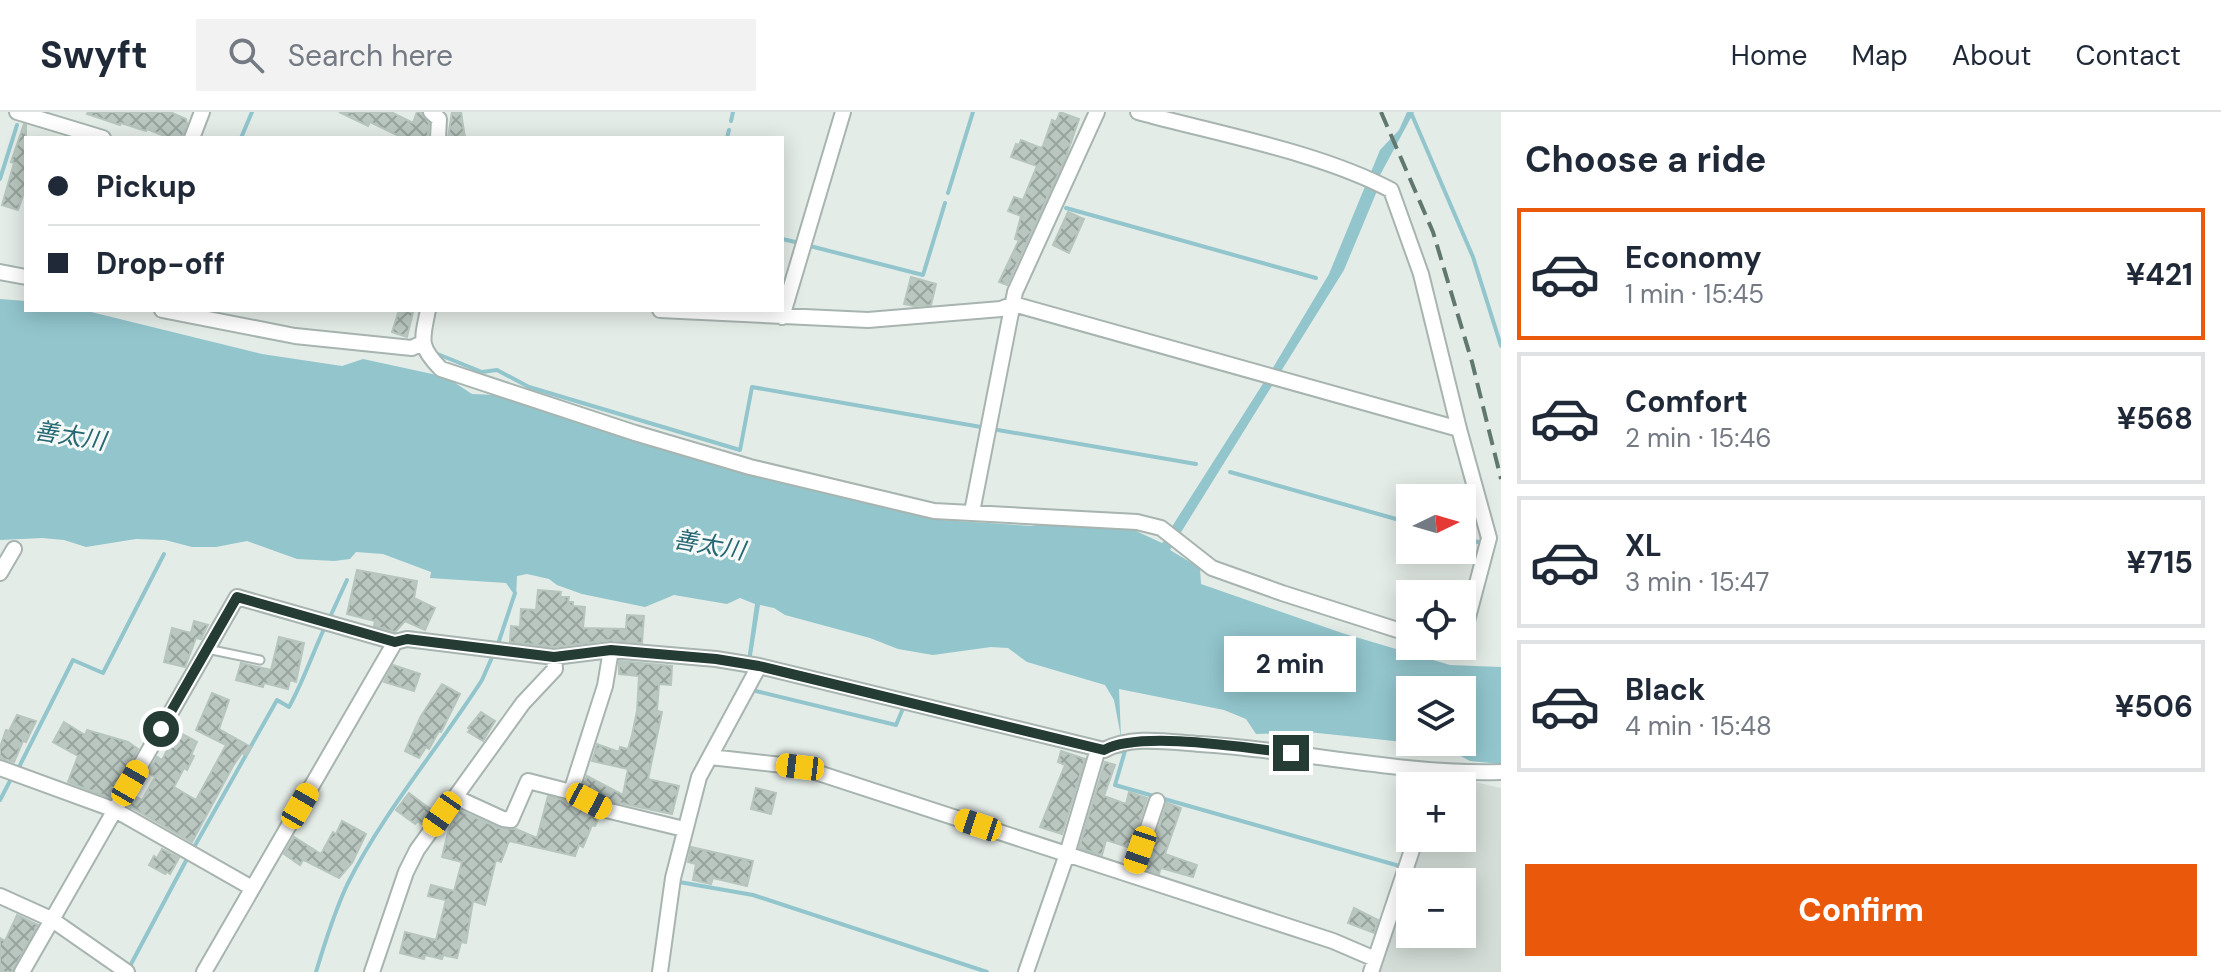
<!DOCTYPE html>
<html lang="en">
<head>
<meta charset="utf-8">
<style>
	:root { --surface:#fff; --page:#f2f2f3; --text:#1f2937; --muted:#747a83; --line:#e0e1e3; --accent:#ea580c }
	body { margin:0; font-family:"DM Sans","Noto Sans JP",sans-serif; background:var(--page); color:var(--text); height:100vh; display:flex; flex-direction:column; font-size:30px; white-space:nowrap }
	* { box-sizing:border-box; margin:0 }
	p { font-size:26px; color:var(--muted) }
	.icon { flex:none; width:44px; height:44px; fill:none; stroke:currentColor; stroke-width:2; stroke-linecap:round; stroke-linejoin:round }
	.map { position:relative; flex:1; overflow:hidden }
	.sheet { display:flex; flex-direction:column; background:var(--surface); width:720px }
	.sheet>* { flex:none }
	.guide { position:absolute; left:24px; top:24px; width:760px; height:176px; border-radius:0px; box-shadow:0 4px 20px #0003; display:grid; align-content:center; height:176px; padding:0 24px; background:var(--surface) }
	.needle { width:52px; rotate:85deg }
	.fabs { position:absolute; left:1396px; top:372px; display:grid; gap:16px }
	.fabs a { display:grid; place-items:center; width:80px; height:80px; border-radius:0px; background:var(--surface); box-shadow:0 4px 20px #0003; font-size:40px }
	.end { position:absolute; width:36px; height:36px; margin:-18px; border:10px solid #253c35; background:#fff; box-shadow:0 0 0 4px #fff }
	.from { border-radius:50% }
	.bubble { position:absolute; height:56px; border-radius:0px; background:var(--surface); box-shadow:0 4px 20px #0003; font-size:26px; font-weight:700; line-height:56px; text-align:center }
	.car { position:absolute; width:24px; height:48px; margin:-24px -12px; border-radius:10px; box-shadow:0 0 6px 2px #0007; background:linear-gradient(#f5c518 24%,#345 0 40%,#f5c518 0 76%,#345 0 86%,#f5c518 0) }
	.guide b { display:flex; align-items:center; gap:28px; height:76px; font-size:30px }
	.guide b+b { border-top:2px solid var(--line) }
	.guide i { width:20px; height:20px; background:var(--text) }
	ul { padding:0; list-style:none }
	li { display:flex; align-items:center; gap:24px; height:132px; margin:0 16px 12px; padding:0 8px; border:4px solid var(--line); border-radius:0px }
	li div { flex:1 }
	li b { display:block; font-size:30px }
	li em { font-style:normal; font-weight:700 }
	li.on { border-color:var(--accent) }
	li>.icon { width:72px; height:72px; stroke-width:1.5 }
	h2 { padding:0 24px; font-size:36px; line-height:96px }
	.button { display:flex; gap:16px; margin-top:auto; padding:16px 24px }
	.button a { flex:1; height:92px; border-radius:0px; background:var(--accent); color:#fff; font-size:32px; font-weight:700; line-height:92px; text-align:center }
	header { display:flex; align-items:center; gap:48px; box-sizing:border-box; height:112px; padding:0 40px; background:var(--surface); border-bottom:2px solid var(--line) }
	header strong { font-size:38px }
	nav { display:flex; gap:44px; margin-inline-start:auto; font-size:28px }
	.search { width:560px; height:72px; background:var(--page); display:flex; align-items:center; gap:20px; box-sizing:border-box; padding:0 28px; border-radius:0px; color:var(--muted); font-size:30px }
	main { display:flex; flex:1; min-height:0 }
	.map>svg:first-child { display:block }
	.built { fill:#d3dcd7; fill-rule:evenodd }
	.water { fill:#92c5cc; fill-rule:evenodd }
	.lines { fill:none; stroke-linecap:round; stroke-linejoin:round }
	.stream { stroke:#92c5cc; stroke-width:4 }
	.building { fill:url(#building-cross-hatch); stroke:#b7c5bf; stroke-width:2 }
	.lane-casing { stroke:#a7b4af; stroke-width:11 }
	.street-casing { stroke:#a7b4af; stroke-width:18 }
	.lane { stroke:#fff; stroke-width:7 }
	.street { stroke:#fff; stroke-width:14 }
	.rail { stroke:#607870; stroke-width:4; stroke-dasharray:16 8; stroke-linecap:butt }
	.route { stroke:#253c35; stroke-width:10 }
	.labels { text-anchor:middle; stroke-width:6; stroke-linejoin:round; paint-order:stroke }
	.water-label { font-size:24px; font-style:italic; fill:#256873; stroke:#f5f9f7 }
</style>
</head>
<body>
<header>
<strong>Swyft</strong>
<div class="search"><svg class="icon" aria-label="search" viewBox="0 0 24 24"><circle cx="10" cy="10" r="6"/><path d="M15 15l6 6"/></svg>Search here</div>
<nav><a>Home</a><a>Map</a><a>About</a><a>Contact</a></nav>
</header>
<main>
<div class="map">
<svg width="1501" height="860" viewBox="0 0 1501 860">
	<defs>
		<pattern id="building-cross-hatch" width="8" height="8" patternUnits="userSpaceOnUse" patternTransform="scale(2)"><rect width="8" height="8" fill="#bac7c1"/><path d="M0 0l8 8M0 8l8-8" fill="none" stroke="#97a39e"/></pattern>
	</defs>
	<rect width="100%" height="100%" fill="#e4ece8"/>
	<!-- built -->
	<path class="built" d="M1440,662L1501,676V860H1377L1419,726H1462V674H1436ZM1410,770H1462V822H1410Z"/>
	<!-- water -->
	<path class="water" d="M1407,0H1414L1379,65L1377,79L1344,158L1170,438L1200,456L1201,472L1342,521L1450,553L1501,555V652L1470,649L1442,634L1308,620L1256,622L1246,607L1224,598L1119,577L1121,625L1114,588L1105,573L1027,550L1008,536L991,535L933,543L898,537L870,526L785,503L774,496L760,493L751,550L747,549L755,492L740,486L727,492L674,483L645,495L582,482L557,473L549,467L527,462L517,464L516,485L506,471L430,466L431,460L383,442L356,440L350,447L334,449L297,447L247,429L216,435H192L165,428L136,427L86,435L64,428L42,426L0,428V187L26,189V198H83L262,242L342,254L363,247L446,265L472,282L496,283L759,363L942,408L1031,414L1061,409L1078,415L1134,418L1162,431L1169,424L1173,413L1271,259L1329,162L1380,38L1399,18ZM1410,578H1462V630H1410Z"/>
	<g class="lines">
		<!-- stream -->
		<path class="stream" d="M1412,3L1473,145L1501,234
			M731,9L733,0
			M241,26L252,0
			M727,26L729,18
			M0,67L17,13
			M948,81L973,0
			M1066,96L1316,166
			M782,127L800,131
			M810,134L923,163L945,91
			M435,241L482,260L497,258L529,275L740,338L752,275L981,315
			M998,318L1196,352
			M1230,360L1410,411
			M1462,426L1482,431
			M330,505L347,468
			M498,532L515,481
			M756,579L896,613L904,594
			M1115,640L1125,639L1115,673L1403,755
			M17,659L73,548L103,561L164,442
			M0,688L12,665
			M193,737L277,588L289,595C303,570 312,543 324,517
			M679,770L753,783L987,860
			M130,854L188,745
			M316,860C325,830 334,801 347,773C384,699 438,637 482,568L493,543"/>
	</g>
	<!-- building -->
	<path class="building" d="M88,0H170L186,7L187,12L182,26H169L147,17L146,19L121,11L120,13L87,2Z
		M339,0H391L413,11L417,0H421L429,11L428,22L427,26H403L370,10L368,14Z
		M452,0H461L465,26H448Z
		M1060,0L1079,7L1066,45L1007,173L999,170L1019,128L1015,127L1021,104L1008,99L1014,85L1023,88L1037,54L1011,45L1016,32L1019,33L1021,28L1041,36L1043,34L1052,8L1056,10Z
		M24,12L26,13V75L18,98L2,93L14,51L11,50Z
		M1068,100L1084,107L1069,141L1053,133Z
		M911,165L936,172L931,193L914,194L904,192Z
		M399,198L413,200L407,225L392,220Z
		M357,458L417,469L414,486L435,496L425,518L405,509L395,520L374,514L375,509L347,502Z
		M538,478L561,480L560,485H569L568,490H573V494L585,495L583,516L626,517L627,503L644,504L642,531L610,528L554,535L510,530L511,514L520,515L521,497L536,498Z
		M194,509L208,513L201,527L196,526L185,555L164,550L172,516L191,521Z
		M279,525L304,531L296,570L290,568L288,577L264,571L263,575L236,568L241,551L271,558Z
		M619,549L672,554L671,573L659,572L657,599L662,600L648,667L679,674L672,702L610,689L583,675L587,664L623,683L628,657L592,649L597,632L619,640L620,635L628,637L632,623L637,599L639,564L619,562Z
		M393,553L420,562L414,579L384,570Z
		M442,572L460,582L441,620L439,619L429,637L426,635L419,646L405,639L421,604Z
		M212,581L229,588L219,617L251,635L246,643L242,641L233,654L192,730L129,694L134,684L142,688L155,665L148,661L157,645L162,648L177,619L197,630L191,643L194,644L187,658L184,656L174,675L196,688L226,633L196,618Z
		M481,600L495,609L483,629L468,620L470,617L468,616Z
		M17,603L36,609L26,630L23,629L14,650L0,646V635L6,618L9,619Z
		M64,610L85,623L87,618L128,630L138,637L110,686L68,670L78,644L53,630Z
		M1061,639L1085,647L1062,722L1040,715L1065,653L1058,650Z
		M1105,650L1115,653L1104,684L1126,692L1129,680L1147,686L1131,736L1106,728L1102,743L1079,736Z
		M756,676L776,681L771,702L751,697Z
		M409,681L433,699L423,713L418,709L415,712L396,698Z
		M548,684L567,689L599,705L595,714L592,713L583,735L579,733L575,744L509,729L501,750L496,748L485,793L473,789L466,831L461,830L457,846L443,843L442,847L425,843L424,847L400,841L405,820L436,828L446,788L428,784L431,773L454,779L462,750L442,745L449,716L458,698L499,716L516,717L537,726Z
		M1167,691L1181,696L1165,742L1197,753L1193,765L1161,756L1159,762L1145,757Z
		M342,709L366,722L352,751L339,766L306,749L303,748L300,753L284,742L294,725L321,742L333,720L336,722Z
		M691,735L753,749L747,774L713,766L711,772L693,768L696,752L688,750Z
		M162,737L179,746L170,762L167,760L165,762L149,753L154,744L157,746Z
		M1354,796L1378,808L1374,821L1348,811Z
		M17,803L38,813L12,860H0V826L5,829Z"/>
	<g class="lines">
		<defs>
			<path id="lane" d="M207,537L260,548"/>
			<path id="street" d="M17,0L103,26
				M431,0L439,7L438,26
				M1138,0C1218,22 1319,40 1391,78L1421,162L1459,317
				M192,26L202,0
				M0,160L26,165
				M162,198L295,224L412,236L422,231
				M428,198C422,228 418,234 441,257L635,321L750,355L934,399L1137,410L1161,416L1212,456L1282,481L1410,522
				M660,198L868,208L1001,197L1013,192L1459,317L1489,426L1462,528
				M782,205L843,0
				M972,400L1015,180L1097,0
				M0,461L14,437
				M710,645L800,655L1333,829L1375,847
				M0,656L115,698L252,776
				M571,680L605,574L611,538
				M455,685L503,707L511,708L528,669L571,680L606,698L684,717
				M1132,763L1157,689
				M0,784L51,807L127,860
				M22,860L237,485L395,530L407,527L554,545L611,538L716,547L759,554L1104,638C1132,623 1169,630 1200,632C1299,638 1403,663 1501,660
				M204,860L395,530
				M372,860L406,760L417,738L523,591L555,557L554,545
				M660,860L673,766L699,665L759,554
				M1026,860L1067,742L1098,637
				M1371,860L1416,726"/>
		</defs>
		<!-- lane casing -->
		<use href="#lane" class="lane-casing"/>
		<!-- street casing -->
		<use href="#street" class="street-casing"/>
		<!-- lane -->
		<use href="#lane" class="lane"/>
		<!-- street -->
		<use href="#street" class="street"/>
		<!-- rail -->
		<path class="rail" d="M1381,0L1433,120L1472,250L1501,367"/>
	</g>
	<g class="lines">
		<!-- route -->
		<path class="route" d="M161,617L237,485L395,530L407,527L554,545L611,538L716,547L759,554L1104,638C1140,618 1247,636 1291,641"/>
	</g>
	<g class="labels">
		<!-- water labels -->
		<g class="water-label">
			<text transform="translate(70 324) rotate(9)" y="8">善太川</text>
			<text transform="translate(709 433) rotate(10)" y="8">善太川</text>
		</g>
	</g>
</svg>
<div class="fabs">
<a><svg class="needle" viewBox="-14 -14 28 28"><path d="M0-13l5 13h-10z" fill="#e53935"/><path d="M0 13l5-13h-10z" fill="#747a83"/></svg></a>
<a><svg class="icon" aria-label="locate" viewBox="0 0 24 24"><circle cx="12" cy="12" r="6"/><path d="M12 2v4M12 18v4M2 12h4M18 12h4"/></svg></a>
<a><svg class="icon" aria-label="layers" viewBox="0 0 24 24"><path d="M12 4l9 5-9 5-9-5zM3 14l9 5 9-5"/></svg></a>
<a>+</a>
<a>−</a>
</div>
<i class="end from" style="left:161px;top:617px"></i>
<i class="end" style="left:1291px;top:641px"></i>
<div class="bubble" style="left:1224px;top:524px;width:132px">2 min</div>
<i class="car" style="left:800px;top:655px;rotate:277deg"></i>
<i class="car" style="left:130px;top:671px;rotate:30deg"></i>
<i class="car" style="left:589px;top:689px;rotate:118deg"></i>
<i class="car" style="left:300px;top:694px;rotate:30deg"></i>
<i class="car" style="left:442px;top:702px;rotate:215deg"></i>
<i class="car" style="left:978px;top:713px;rotate:288deg"></i>
<i class="car" style="left:1140px;top:738px;rotate:199deg"></i>
<div class="guide">
<b><i class="from"></i>Pickup</b>
<b><i></i>Drop-off</b>
</div>
</div>
<section class="sheet">
<h2>Choose a ride</h2>
<ul>
<li class="on"><svg class="icon" aria-label="car" viewBox="0 0 24 24"><path d="M5 17H2v-5l4-1 3-4h7l3 4 3 1v5h-3M9 17h6M6 11h13"/><circle cx="7" cy="17" r="2"/><circle cx="17" cy="17" r="2"/></svg><div><b>Economy</b><p>1 min · 15:45</p></div><em>¥421</em></li>
<li><svg class="icon" aria-label="car" viewBox="0 0 24 24"><path d="M5 17H2v-5l4-1 3-4h7l3 4 3 1v5h-3M9 17h6M6 11h13"/><circle cx="7" cy="17" r="2"/><circle cx="17" cy="17" r="2"/></svg><div><b>Comfort</b><p>2 min · 15:46</p></div><em>¥568</em></li>
<li><svg class="icon" aria-label="car" viewBox="0 0 24 24"><path d="M5 17H2v-5l4-1 3-4h7l3 4 3 1v5h-3M9 17h6M6 11h13"/><circle cx="7" cy="17" r="2"/><circle cx="17" cy="17" r="2"/></svg><div><b>XL</b><p>3 min · 15:47</p></div><em>¥715</em></li>
<li><svg class="icon" aria-label="car" viewBox="0 0 24 24"><path d="M5 17H2v-5l4-1 3-4h7l3 4 3 1v5h-3M9 17h6M6 11h13"/><circle cx="7" cy="17" r="2"/><circle cx="17" cy="17" r="2"/></svg><div><b>Black</b><p>4 min · 15:48</p></div><em>¥506</em></li>
</ul>
<div class="button"><a>Confirm</a></div>
</section>
</main>
</body>
</html>
